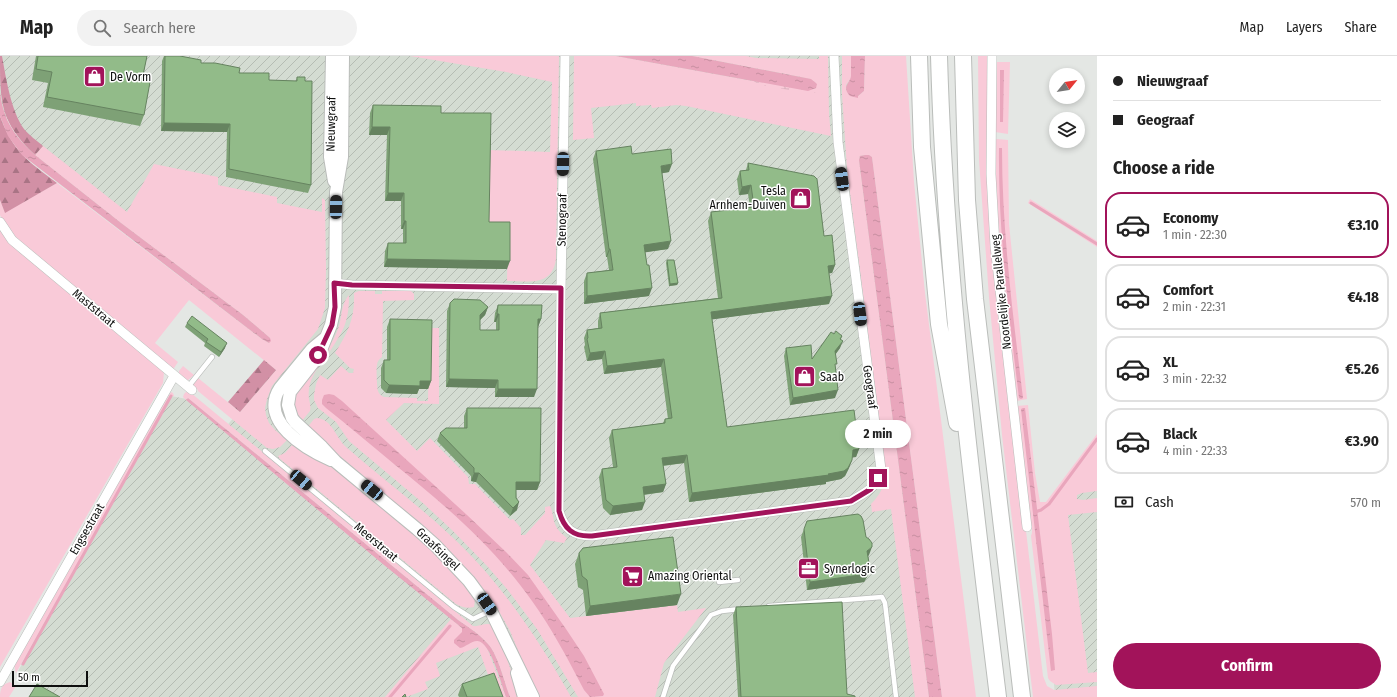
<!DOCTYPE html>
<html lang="en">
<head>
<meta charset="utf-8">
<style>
	:root { --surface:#fff; --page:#f2f2f2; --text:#222; --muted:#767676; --line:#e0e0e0; --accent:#a2135a }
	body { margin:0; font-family:"Fira Sans Condensed",sans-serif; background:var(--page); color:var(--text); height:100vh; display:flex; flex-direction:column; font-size:15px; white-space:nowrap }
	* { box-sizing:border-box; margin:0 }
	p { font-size:13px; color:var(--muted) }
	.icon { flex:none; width:22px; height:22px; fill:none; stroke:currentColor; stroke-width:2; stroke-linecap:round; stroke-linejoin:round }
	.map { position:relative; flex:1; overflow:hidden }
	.details { display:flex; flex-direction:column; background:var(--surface); width:300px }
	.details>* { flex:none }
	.top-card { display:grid; align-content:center; height:88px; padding:0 16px; background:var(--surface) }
	.needle { width:26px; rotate:60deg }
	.tools { position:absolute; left:1049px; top:12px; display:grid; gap:8px }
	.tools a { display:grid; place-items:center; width:36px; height:36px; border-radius:50%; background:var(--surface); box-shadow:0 2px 6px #0003; font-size:20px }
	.scale { position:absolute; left:12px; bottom:10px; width:76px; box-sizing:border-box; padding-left:4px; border:2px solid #0e0f0e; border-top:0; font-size:11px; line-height:14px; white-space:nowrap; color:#0e0f0e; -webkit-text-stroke:3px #fff; paint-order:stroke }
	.end { position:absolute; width:18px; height:18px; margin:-9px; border:5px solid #a2135a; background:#fff; box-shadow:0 0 0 2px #fff }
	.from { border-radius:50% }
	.bubble { position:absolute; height:28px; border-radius:14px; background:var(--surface); box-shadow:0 2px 6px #0003; font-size:13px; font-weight:700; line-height:28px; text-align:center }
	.car { position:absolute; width:12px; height:24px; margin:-12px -6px; border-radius:5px; box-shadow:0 0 3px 1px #0007; background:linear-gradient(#222 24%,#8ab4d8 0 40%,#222 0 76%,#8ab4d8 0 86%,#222 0) }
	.top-card b { display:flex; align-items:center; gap:14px; height:38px; font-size:15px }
	.top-card b+b { border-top:1px solid var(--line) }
	.top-card i { width:10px; height:10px; background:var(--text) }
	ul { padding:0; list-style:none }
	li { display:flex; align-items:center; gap:12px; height:66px; margin:0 8px 6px; padding:0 8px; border:2px solid var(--line); border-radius:16px }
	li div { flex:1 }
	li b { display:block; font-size:15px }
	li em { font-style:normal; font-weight:700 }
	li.on { border-color:var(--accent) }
	li>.icon { width:36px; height:36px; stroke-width:1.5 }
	h2 { padding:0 16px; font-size:18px; line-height:48px }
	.pay { display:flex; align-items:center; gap:10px; height:44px; padding:0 16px; font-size:15px }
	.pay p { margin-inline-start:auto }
	.primary-button { display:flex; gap:8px; margin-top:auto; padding:8px 16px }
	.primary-button a { flex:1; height:46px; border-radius:24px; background:var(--accent); color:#fff; font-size:16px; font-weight:700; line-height:46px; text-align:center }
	header { display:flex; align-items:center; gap:24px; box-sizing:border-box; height:56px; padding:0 20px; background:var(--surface); border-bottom:1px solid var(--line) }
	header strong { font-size:19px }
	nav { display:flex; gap:22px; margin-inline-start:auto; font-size:14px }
	.search { width:280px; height:36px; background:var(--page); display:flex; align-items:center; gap:10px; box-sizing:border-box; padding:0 14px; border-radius:22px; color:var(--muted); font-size:15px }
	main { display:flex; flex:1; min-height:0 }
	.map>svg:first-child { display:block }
	.industrial { fill:url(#industrial-furrows) }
	.grass { fill:#f9cad8 }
	.forest { fill:url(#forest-firs) }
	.wetland { fill:url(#wetland-marsh) }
	.water { fill:url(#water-ripples) }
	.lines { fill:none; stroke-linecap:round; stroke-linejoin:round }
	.stream { stroke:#e9a6bc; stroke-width:3 }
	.lane-casing { stroke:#babdba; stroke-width:6 }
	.street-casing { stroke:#babdba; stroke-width:10 }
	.secondary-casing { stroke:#babdba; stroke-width:14 }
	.highway-casing { stroke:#babdba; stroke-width:18 }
	.lane { stroke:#fff; stroke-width:4.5 }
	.street { stroke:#fff; stroke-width:9 }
	.secondary { stroke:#fff; stroke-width:12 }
	.highway { stroke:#fff; stroke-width:16 }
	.wall { fill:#7ea176 }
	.shaded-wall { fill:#668360 }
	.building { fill:#92bb89; stroke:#668360 }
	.route { stroke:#a2135a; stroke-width:5 }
	.labels { text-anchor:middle; stroke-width:3; stroke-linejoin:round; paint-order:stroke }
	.poi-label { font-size:12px; fill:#0e0f0e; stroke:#fff; text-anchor:start }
	.street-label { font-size:12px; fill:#0e0f0e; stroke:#fff }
</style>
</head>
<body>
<header>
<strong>Map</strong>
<div class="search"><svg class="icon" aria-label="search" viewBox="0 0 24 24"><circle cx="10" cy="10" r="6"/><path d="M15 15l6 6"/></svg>Search here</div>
<nav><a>Map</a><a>Layers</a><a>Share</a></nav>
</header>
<main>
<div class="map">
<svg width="1097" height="641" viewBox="0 0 1097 641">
	<defs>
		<pattern id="industrial-furrows" width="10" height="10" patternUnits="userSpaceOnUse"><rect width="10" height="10" fill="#d4dcd2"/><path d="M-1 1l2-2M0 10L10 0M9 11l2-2" fill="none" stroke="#b5bcb3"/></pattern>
		<pattern id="forest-firs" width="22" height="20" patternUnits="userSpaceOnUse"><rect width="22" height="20" fill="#d290a5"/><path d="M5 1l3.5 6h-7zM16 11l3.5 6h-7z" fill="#a97485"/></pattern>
		<pattern id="wetland-marsh" width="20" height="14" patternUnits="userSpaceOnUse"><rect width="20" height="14" fill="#f9cad8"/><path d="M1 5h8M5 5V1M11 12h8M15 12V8" fill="none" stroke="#d4acb8"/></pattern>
		<pattern id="water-ripples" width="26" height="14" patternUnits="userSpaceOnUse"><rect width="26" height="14" fill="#e9a6bc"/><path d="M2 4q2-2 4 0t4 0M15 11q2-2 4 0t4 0" fill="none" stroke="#c78ea0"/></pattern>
	</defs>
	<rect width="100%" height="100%" fill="#e4e7e4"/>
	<!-- industrial -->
	<path class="industrial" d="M0,0H857L935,641H60L17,617L171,340L187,343L223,374L285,303L34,105L0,51Z
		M1097,384V641H1055L1053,614L1049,448Z"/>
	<!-- grass -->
	<path class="grass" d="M410,0H559L556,203C552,231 529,225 507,225L508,173H488L489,94L550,96L552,26L506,16Z
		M574,0H616L769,28L816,32V28L811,23L692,0H746L756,2L819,3V0H828L829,58L831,80L686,50L676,49L652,52L651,49L636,50V47L591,52L594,82L573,84Z
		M842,0H851V22L846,29V34L858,40L864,35L865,0H906L914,126L925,237L976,641H942L872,101C868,98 865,99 860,100L859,104L929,641H915L891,453L872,456L871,448C880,439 884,431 886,418L847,113L842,38Z
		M978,0H990L989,94L1006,304L1043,620L1047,630L1054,634L1097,630V641H1033L1002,379L989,241L979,104Z
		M995,6H1010L1008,78L995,76Z
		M997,83L1008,84L1009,168L1027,343L1017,345L997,187L994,85Z
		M43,90L127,156L154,108L218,121V129L277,141V147L322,156V142L325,144L326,213L325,252L318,273L272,330L267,343L265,352L266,359L269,367L275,374L287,384L280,391L273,393L267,392L198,335V334L193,330V328L198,322L240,356L276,314L189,244L155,287L178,306L174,312L171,313L21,189L4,167L0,159V144L5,156L57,127L262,283L269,287L270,282L243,259L121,167L35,99Z
		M1030,143L1097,185V191L1028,147Z
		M0,171L164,316L163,327L0,611Z
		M359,235H375V238H382V235H411L414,238V244L383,245L382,301C379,303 377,306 377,309C376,312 377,333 378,335C379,338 381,340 384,341L417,342V345H428L429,272H439V348L404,347L386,364L417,395L430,382L468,421L469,428H475L510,464L513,463L521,472V479H525L545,457V451L550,450C552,454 552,456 553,460C554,470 559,476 567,482L564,487L546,484L530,509L570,562L677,549L678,556L706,552L664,607L655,641H578L537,573L507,533L488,511L453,475L424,448L349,385L336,366L318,352L314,344V339L316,328L320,319L328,324L341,310L349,317H353L354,313L350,312L335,297C348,276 355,263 354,237Z
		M349,239C349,265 344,274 330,295L328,293C333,284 338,276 340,266C342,257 342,247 349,239Z
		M321,303L323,305C314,316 307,328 309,343C310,348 311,351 310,355L301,366L294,350L296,336Z
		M183,310L194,319L187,325L179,318V315Z
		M171,336L173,337L174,340H171L16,617L14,609L145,378Z
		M186,336L191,337L473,570C479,571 486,566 492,569L505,597L520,641H510C504,626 498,598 487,587C479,578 468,571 458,564L188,342L186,344L183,341L184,338Z
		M1028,349L1035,417L1040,446H1046L1097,378V435L1082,437L1077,439V443L1083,444L1097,442V456L1068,459L1088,617L1097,616V626L1056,629L1050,625L1048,622L1031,480C1033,476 1032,471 1030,467L1017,350Z
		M317,362C332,363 336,382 346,391C380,421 417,448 450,479C500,525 538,582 571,641H537L510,575L496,550L470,517L440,486L307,372L314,363Z
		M295,386C314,400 335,413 355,428C398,462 438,497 473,539L475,544L474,551C467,553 462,551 456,548L279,402L278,400L285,397Z
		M451,563L462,572V576L475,585C481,584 484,588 487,592L506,641H496L478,591L436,607L440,620L425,626L428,633L406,641H385Z
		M10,626L16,630L9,641H0C0,633 2,628 10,626Z"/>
	<!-- forest -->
	<path class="forest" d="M0,0H2C6,22 11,55 24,73C30,80 36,84 43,90L35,99C0,66 0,46 0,0Z
		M0,60C13,96 28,105 57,127L5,157L0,144Z
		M264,304L276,314L240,356L228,346Z"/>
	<!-- wetland -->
	<path class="wetland" d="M803,21L811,23L817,28L816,36L810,38L757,28L753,23L807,25Z"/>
	<!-- water -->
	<path class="water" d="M616,0H692L811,23L817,28L816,32L808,35Z
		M851,0H865L864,35L858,40V42L850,40C841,30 850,28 851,20C851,13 851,6 851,0Z
		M1000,14H1004L1003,66H1000Z
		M0,36C1,43 2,51 5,58C10,74 23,88 35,99L121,167L243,259L270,282L271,285L269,287L262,283L22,99L8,80L0,60Z
		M999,92H1002C1002,176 1013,259 1023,342L1021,343L1019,342C1009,259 998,176 999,92Z
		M865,99H869L872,101L942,641H929L859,104L860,100Z
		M329,338L334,339L342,345L467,459L506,496L528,519L566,573L584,600L604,638L603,640L590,641L584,634C568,603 552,573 532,545C494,491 445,449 394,408C371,389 349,370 326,352L322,348V344L324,339Z
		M188,342L458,564C468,571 479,578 487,587C498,598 504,626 510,641H506C502,630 490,584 477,585C471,585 466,591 460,592L454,587V584L462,576V572L384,509L186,344Z
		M1023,352H1025L1052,578L1055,614L1051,615L1021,353Z"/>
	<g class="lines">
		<!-- stream -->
		<path class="stream" d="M1031,147L1097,188
			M1035,456L1041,454L1049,448L1097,383
			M23,608L171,340
			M390,641L450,570"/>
		<defs>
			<path id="lane" d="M188,331L212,301
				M265,395L454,551L473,563L490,555
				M719,526L738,524
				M769,550L882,541L885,547L896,641
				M663,641L673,610L711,559L722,555L740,553"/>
			<path id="street" d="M992,0L991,118L995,190L1027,471
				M0,166L12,184L192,334
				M334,227L352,229L561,233L559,455C564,473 573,480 592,480L851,445C867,435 876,433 881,413L838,86L834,0
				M561,233L565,0
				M0,626L174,320"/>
			<path id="secondary" d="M332,0L330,101L334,125
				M343,0L342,101L336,136L335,251L331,269L319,299L290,336L288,349L292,362L295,366L322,391L336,406L417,473L435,489L469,525L491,555L533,641
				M324,283L312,293L280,332C258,365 306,393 331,404
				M517,617L524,641"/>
			<path id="highway" d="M919,0L922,91L939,268L957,367
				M939,0C945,215 972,428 998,641
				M963,0L967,144L975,243L1022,641"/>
		</defs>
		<!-- lane casing -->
		<use href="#lane" class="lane-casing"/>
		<!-- street casing -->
		<use href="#street" class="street-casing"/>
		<!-- secondary casing -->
		<use href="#secondary" class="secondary-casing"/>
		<!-- highway casing -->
		<use href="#highway" class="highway-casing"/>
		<!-- lane -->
		<use href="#lane" class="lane"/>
		<!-- street -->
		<use href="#street" class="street"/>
		<!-- secondary -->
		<use href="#secondary" class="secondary"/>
		<!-- highway -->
		<use href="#highway" class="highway"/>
	</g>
	<!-- wall -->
	<path class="wall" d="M36,0H147L142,24L144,59L140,70L43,51L48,27L32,24Z
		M164,0H180L201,7L269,24L296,25L297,21L311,129L308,137L226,121L227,76L161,75L162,5Z
		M373,49L441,57L489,166L507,213L384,211L385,195L388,187H403V173H401V145H385L387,79H369L370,57Z
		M596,95L632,98L669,116L662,117L668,193L645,196L649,240L584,248V225L587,217L609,214L607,201H606L593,103Z
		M748,107L824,180L835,209L832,217H829V248L712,263L727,371L859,393L856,401H852L849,412L845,420L841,423L826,426V428L689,446L684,407L663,410L666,428L663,436L644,439L642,454L610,459L603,452L599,421L602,413L613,411L609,382L612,374L663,367L665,363H668L661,311L604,318L602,303L587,305L584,291L585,289L584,282L587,274L598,272V265L600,257L718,242L708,165L711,156L750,151L748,138L739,139L737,123L740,115L746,114Z
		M667,204L678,227L677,229L669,230L666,207Z
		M450,247L488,251L485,259L480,264V274H496V266H494L495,257L498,249L541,263L538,271L534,341H495V332L446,331L447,255Z
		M390,263L431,325L428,333H419L417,338L386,337L381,332V312L384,304H387V271Z
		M187,267L225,292L219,301L204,290L205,287L185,271Z
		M834,278L842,280L841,283L840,292L835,299V342L790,349L784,300L786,292L812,303Z
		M467,352L540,426L537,434H516L517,454L510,460L476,426L471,425V420L437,385L440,377L464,372V360Z
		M804,473L866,481L869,499L868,500L870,513L867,521L864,526L807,534L801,481Z
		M579,497L677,549L586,560L583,534L578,531L575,508Z
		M736,551L847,638L855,641H738L733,559Z
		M462,628L503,641H459L458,639Z"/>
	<!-- shaded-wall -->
	<path class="shaded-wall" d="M164,67L230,68L227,76L161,75Z
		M372,71H390L387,79H369Z
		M672,108L669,116L658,118L661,110Z
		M751,129L748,138L739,139L742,131Z
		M388,137H404L401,145H385Z
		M404,165H406L403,173H401Z
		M671,185L668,193L641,197L644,189Z
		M609,193H610L607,201H606Z
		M387,203L510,205L507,213L384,211Z
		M835,209L832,217L825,218L828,210Z
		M678,227L677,229L669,230L670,228Z
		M652,232L649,240L584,248L587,240Z
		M832,240L829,248L708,264L711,256Z
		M488,251L485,259L477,267L480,259Z
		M497,258H499L496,266H494Z
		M538,263H541L538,271Z
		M843,285L840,292L832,303L835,295Z
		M227,287L225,292L219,301L221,296Z
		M605,295L602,303L587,305L590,297Z
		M664,303L661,311L604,318L607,310Z
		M449,323L498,324L495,332L446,331Z
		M420,325H431L428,333H419L417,338L386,337L389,329Z
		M498,333H537L534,341H495Z
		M838,334L835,342L790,349L793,342Z
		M859,393L856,401L850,402L853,394Z
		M687,399L684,407L659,410L662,402Z
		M852,404L849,412L845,420L841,423L826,426V428L689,446L692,437L828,418Z
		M474,417H479L476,426L471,425Z
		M516,426H540L537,434H513Z
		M666,428L663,436L640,439L643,431Z
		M519,446L517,454L510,460L513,452Z
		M645,446L642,454L610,459L613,450Z
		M872,491L869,499L864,503L867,495Z
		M870,513L867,521L864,526L807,534L810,526Z
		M681,538L677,549L586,560L590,550Z"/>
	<!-- building -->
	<path class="building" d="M38,0H147L142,24L150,26L144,59L47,41L52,16L36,13Z
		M165,0H180L201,4V7H215L240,12L239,17H269V24L297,25V21H305V25H312L311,129L229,113L230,68L164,67Z
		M373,49L441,50V57H491L489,166H510V205L387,203L388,187H406V165H404V137H388L390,71H372Z
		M631,90L632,98L671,93L672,108L661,110L671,185L644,189L647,209H649L652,232L587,240V217L613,214L610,193H609L596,95Z
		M748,107L814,120L817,123L824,180L832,179L835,209L828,210L832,240L711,256L727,371L854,354L859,393L853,394L852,404L848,412L844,415L828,418L829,419L692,437L687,399L662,402L666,428L643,431L645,446L613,450L606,444L602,413L617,411L612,374L665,367V363L672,362L664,303L607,310L605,295L590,297L587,283L588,282L587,274L602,272L600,257L722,242L711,156L754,151L751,129L742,131L740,115L749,114Z
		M667,204H674L678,227L670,228Z
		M454,243L480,244L488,251L480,259V274H499V258H497L498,249H542L541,263H538L537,333H498V324L449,323L450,247Z
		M192,260L227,287L221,296L206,286L208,283L187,267Z
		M390,263L432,264L431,325H420V330L389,329L384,324V304H390Z
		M836,275L842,280L840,283L843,285L835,295L837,308H835L838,334L793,342L786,292L811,289L812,303L831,276L834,278Z
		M467,352H541L540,426H516V442L519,446L513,452L479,417H474V412L440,377L446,372H467Z
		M858,458L861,460L863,464L866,481L869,483L872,487V491L867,495L870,513L867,518L810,526L804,473L807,465Z
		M673,481L681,538L590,550L587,524L582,520L579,497L583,492Z
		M842,546L847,638L855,640V641H741L736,551Z
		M494,617L503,641H467L462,628Z
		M37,628L60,641H29Z
		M405,638L406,641H402Z"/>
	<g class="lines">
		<!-- route -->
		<path class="route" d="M318,299L332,269L335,251L334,227L352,229L561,232L559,455C564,473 573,481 592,480L851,445L871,433L878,422"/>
	</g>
	<!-- icons -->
	<defs>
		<symbol id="shop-square" viewBox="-11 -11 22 22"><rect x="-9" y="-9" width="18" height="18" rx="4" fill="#a2135a" stroke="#fff"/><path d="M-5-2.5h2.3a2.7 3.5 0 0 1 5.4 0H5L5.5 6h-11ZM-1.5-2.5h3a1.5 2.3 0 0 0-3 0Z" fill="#fff"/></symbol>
		<symbol id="office-square" viewBox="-11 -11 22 22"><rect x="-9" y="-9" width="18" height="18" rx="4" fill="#a2135a" stroke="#fff"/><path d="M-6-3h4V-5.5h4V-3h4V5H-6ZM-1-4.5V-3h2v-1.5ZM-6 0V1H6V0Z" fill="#fff"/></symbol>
		<symbol id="supermarket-square" viewBox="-11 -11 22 22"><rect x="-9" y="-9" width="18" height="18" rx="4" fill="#a2135a" stroke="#fff"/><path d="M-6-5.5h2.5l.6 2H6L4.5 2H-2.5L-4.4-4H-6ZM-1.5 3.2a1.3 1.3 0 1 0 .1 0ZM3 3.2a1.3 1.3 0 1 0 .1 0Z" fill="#fff"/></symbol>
	</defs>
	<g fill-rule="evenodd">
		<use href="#shop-square" x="82" y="8" width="25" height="25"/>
		<use href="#shop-square" x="788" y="130" width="25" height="25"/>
		<use href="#shop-square" x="792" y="308" width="25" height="25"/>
		<use href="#office-square" x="796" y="500" width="25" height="25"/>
		<use href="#supermarket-square" x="620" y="508" width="25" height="25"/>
	</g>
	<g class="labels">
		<!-- poi labels -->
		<g class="poi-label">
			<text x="110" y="25">De Vorm</text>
			<text x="786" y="139" text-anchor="end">Tesla<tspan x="786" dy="14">Arnhem-Duiven</tspan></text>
			<text x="820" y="325">Saab</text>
			<text x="824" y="517">Synerlogic</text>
			<text x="648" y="524">Amazing Oriental</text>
		</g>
		<!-- street labels -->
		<g class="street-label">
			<text transform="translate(331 68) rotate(-89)" y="4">Nieuwgraaf</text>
			<text transform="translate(562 164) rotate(-89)" y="4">Stenograaf</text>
			<text transform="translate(1001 236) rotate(-96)" y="4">Noordelijke Parallelweg</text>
			<text transform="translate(94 252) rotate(40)" y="4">Maststraat</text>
			<text transform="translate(870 331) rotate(82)" y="4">Geograaf</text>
			<text transform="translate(87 473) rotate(-60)" y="4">Engsestraat</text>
			<text transform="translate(376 486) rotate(40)" y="4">Meerstraat</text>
			<text transform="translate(438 493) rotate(44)" y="4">Graafsingel</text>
		</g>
	</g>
</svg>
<div class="tools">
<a><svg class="needle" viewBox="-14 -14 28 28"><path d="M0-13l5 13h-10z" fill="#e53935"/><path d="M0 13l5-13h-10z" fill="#767676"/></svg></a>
<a><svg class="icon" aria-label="layers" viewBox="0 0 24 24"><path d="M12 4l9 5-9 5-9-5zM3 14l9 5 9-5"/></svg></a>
</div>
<div class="scale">50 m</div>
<i class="end from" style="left:318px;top:299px"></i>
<i class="end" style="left:878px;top:422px"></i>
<div class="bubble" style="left:845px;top:364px;width:66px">2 min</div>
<i class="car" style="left:563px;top:108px;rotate:181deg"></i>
<i class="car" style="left:842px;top:123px;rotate:352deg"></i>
<i class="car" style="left:336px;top:151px;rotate:1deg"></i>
<i class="car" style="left:860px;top:258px;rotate:173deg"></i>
<i class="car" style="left:301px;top:424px;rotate:130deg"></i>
<i class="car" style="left:372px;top:434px;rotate:309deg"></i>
<i class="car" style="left:487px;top:548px;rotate:146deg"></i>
</div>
<section class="details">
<div class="top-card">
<b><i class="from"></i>Nieuwgraaf</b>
<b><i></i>Geograaf</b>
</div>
<h2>Choose a ride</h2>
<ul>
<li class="on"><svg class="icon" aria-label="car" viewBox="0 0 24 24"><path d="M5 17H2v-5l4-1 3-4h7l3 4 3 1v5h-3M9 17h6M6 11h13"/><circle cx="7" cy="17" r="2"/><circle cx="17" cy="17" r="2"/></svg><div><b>Economy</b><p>1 min · 22:30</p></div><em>€3.10</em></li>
<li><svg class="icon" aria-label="car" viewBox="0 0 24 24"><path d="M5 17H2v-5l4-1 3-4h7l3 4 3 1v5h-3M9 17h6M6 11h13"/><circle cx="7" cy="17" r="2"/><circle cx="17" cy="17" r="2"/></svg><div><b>Comfort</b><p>2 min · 22:31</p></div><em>€4.18</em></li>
<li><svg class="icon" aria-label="car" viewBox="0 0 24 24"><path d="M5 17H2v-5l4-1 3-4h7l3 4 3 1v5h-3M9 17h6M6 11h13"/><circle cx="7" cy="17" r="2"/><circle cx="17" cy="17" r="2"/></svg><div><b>XL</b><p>3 min · 22:32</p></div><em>€5.26</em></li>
<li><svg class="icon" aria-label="car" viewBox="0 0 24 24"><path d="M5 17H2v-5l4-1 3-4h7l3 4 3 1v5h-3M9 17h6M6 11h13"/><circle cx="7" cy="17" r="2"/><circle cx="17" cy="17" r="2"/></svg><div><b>Black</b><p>4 min · 22:33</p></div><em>€3.90</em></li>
</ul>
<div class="pay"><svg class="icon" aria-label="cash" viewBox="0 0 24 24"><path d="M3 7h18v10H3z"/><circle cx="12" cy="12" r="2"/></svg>Cash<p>570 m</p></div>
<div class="primary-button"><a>Confirm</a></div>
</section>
</main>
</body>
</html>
